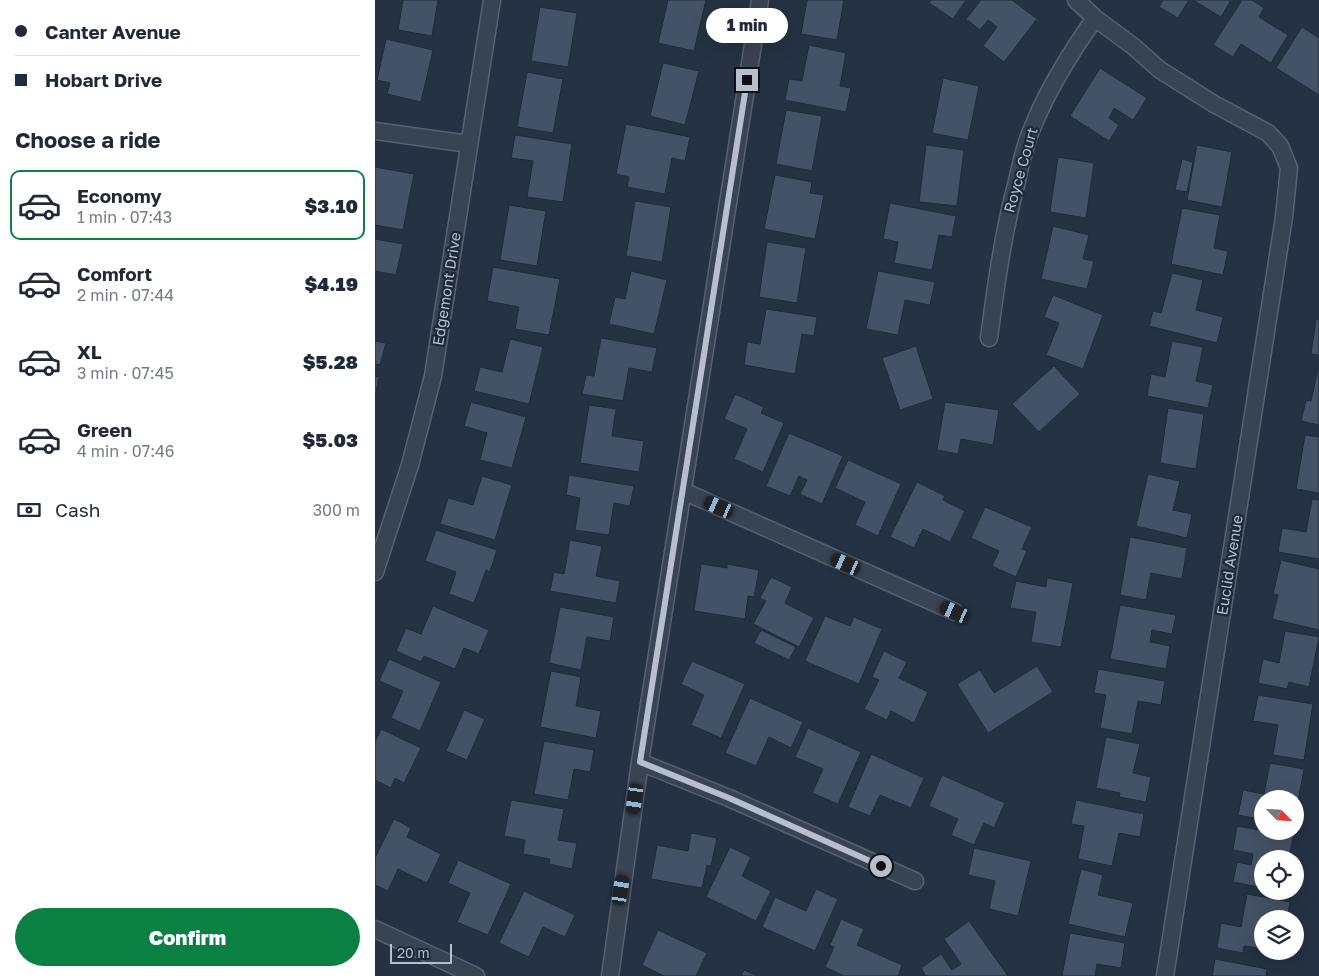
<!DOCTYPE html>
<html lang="en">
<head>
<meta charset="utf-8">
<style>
	:root { --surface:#fff; --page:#f6f6f7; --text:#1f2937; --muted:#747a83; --line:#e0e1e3; --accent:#0b8043 }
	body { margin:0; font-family:"Golos Text",sans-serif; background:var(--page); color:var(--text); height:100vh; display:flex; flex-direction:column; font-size:19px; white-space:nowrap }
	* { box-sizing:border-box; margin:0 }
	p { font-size:16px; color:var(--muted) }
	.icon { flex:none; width:28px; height:28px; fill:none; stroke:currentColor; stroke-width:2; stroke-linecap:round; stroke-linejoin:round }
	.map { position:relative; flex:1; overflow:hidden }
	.panel { display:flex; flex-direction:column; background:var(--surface); width:375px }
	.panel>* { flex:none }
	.guide { display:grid; align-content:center; height:110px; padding:0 15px; background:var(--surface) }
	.needle { width:32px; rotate:115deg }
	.buttons { position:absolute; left:879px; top:790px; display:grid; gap:10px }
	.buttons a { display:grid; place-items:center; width:50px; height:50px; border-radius:50%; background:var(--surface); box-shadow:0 5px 20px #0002; font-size:25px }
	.scale { position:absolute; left:15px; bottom:12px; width:62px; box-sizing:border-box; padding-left:5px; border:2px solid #b6bfcd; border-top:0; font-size:14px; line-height:18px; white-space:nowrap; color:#b6bfcd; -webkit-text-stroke:4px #1d2938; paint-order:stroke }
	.end { position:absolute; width:22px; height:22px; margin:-11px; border:6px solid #b6bfcd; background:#111; box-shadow:0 0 0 2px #111 }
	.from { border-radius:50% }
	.bubble { position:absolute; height:35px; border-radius:18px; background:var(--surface); box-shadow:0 5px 20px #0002; font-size:16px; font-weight:800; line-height:35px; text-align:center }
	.car { position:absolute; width:15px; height:30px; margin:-15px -8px; border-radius:6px; box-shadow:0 0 4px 1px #0007; background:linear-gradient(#222 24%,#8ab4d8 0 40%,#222 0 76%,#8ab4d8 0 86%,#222 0) }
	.guide b { display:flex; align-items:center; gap:18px; height:48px; font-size:19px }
	.guide b+b { border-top:1px solid var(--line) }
	.guide i { width:12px; height:12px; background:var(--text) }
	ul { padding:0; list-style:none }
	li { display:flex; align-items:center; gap:15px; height:70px; margin:0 10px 8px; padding:0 5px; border:2px solid transparent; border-radius:10px }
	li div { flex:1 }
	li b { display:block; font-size:19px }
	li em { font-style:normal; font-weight:800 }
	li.current { border-color:var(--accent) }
	li>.icon { width:45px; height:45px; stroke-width:1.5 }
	h2 { padding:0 15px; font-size:22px; line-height:60px }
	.pay { display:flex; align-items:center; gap:12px; height:55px; padding:0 15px; font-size:19px }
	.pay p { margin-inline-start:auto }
	.primary-button { display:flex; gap:10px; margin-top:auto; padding:10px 15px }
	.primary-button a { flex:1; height:58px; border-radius:30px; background:var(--accent); color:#fff; font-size:20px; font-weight:800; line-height:58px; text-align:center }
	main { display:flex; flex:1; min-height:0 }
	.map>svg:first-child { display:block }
	.building { fill:#435266; stroke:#202b3a }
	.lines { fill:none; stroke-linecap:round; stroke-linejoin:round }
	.street-casing { stroke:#576270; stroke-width:19 }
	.street { stroke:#394453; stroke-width:16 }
	.route { stroke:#b6bfcd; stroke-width:6 }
	.labels { text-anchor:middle; stroke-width:4.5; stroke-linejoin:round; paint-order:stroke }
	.street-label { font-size:15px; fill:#b6bfcd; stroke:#1d2938 }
</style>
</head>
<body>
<main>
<section class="panel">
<div class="guide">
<b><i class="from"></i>Canter Avenue</b>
<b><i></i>Hobart Drive</b>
</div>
<h2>Choose a ride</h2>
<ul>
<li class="current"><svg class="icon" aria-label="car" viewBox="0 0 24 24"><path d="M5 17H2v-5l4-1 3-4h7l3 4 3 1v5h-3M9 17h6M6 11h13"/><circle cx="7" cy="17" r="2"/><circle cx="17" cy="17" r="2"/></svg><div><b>Economy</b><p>1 min · 07:43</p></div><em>$3.10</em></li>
<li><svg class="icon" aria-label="car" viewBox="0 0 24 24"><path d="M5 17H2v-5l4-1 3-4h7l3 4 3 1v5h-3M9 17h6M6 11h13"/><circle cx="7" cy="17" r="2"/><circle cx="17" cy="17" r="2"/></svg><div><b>Comfort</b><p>2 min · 07:44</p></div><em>$4.19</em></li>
<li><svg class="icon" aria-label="car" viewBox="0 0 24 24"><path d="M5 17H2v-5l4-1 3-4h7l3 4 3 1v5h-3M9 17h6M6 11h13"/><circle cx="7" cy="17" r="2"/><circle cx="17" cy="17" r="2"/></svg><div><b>XL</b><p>3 min · 07:45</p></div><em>$5.28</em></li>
<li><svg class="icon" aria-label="car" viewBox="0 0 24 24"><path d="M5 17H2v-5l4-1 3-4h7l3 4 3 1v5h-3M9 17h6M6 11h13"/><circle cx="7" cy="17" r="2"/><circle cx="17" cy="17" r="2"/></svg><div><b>Green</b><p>4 min · 07:46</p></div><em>$5.03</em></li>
</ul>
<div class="pay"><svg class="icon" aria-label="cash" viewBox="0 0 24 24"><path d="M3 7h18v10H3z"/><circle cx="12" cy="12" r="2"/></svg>Cash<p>300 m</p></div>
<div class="primary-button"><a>Confirm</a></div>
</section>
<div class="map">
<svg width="944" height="976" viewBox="0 0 944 976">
	<rect width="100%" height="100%" fill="#243243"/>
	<!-- building -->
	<path class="building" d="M28,0H63L57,36L23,30Z
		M293,0H331L319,51L283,43Z
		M432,0H469L462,40L426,34Z
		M556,0H591L578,19L554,3Z
		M606,0H637L662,19L629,62L608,46L622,27L613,20L605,30L591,19Z
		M788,0H814L803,18L784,7Z
		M818,0H856L846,17Z
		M867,0H877L889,8L884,17L913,35L896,63L866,44L858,57L838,45Z
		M165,7L202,13L193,67L156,61Z
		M927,27L944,38V95L901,68Z
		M11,39L58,50L46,102L12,94L15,83L2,80Z
		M434,45L471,53L465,86L476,88L471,112L410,100L414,79L427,81Z
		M288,63L324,71L310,125L275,116Z
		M725,68L772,98L758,120L739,108L734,118L744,125L734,141L695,116Z
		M152,72L188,79L178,133L142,127Z
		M568,78L604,86L593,140L557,133Z
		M411,110L447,116L437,171L401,164Z
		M251,124L315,137L310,161L297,158L290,194L252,187L254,177L241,174Z
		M140,135L197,144L188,202L152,197L158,161L136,158Z
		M551,145L589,150L582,206L544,202Z
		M822,145L857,152L847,207L812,200Z
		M683,157L719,163L711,218L675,212Z
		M807,159L818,162L812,192L800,190Z
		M0,167L39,174L28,230L0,225Z
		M400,175L437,182L435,193L449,195L440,239L389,229Z
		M260,201L296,207L287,262L251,256Z
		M515,203L581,216L577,237L564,235L557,270L519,263L523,242L508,239Z
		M134,205L171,211L162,266L125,260Z
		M807,208L845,215L839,248L853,251L848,275L796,264Z
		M678,226L714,235L708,259L719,261L712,289L666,279Z
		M0,239L28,244L21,275L0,271Z
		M392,242L431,248L422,303L384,297Z
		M118,267L185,279L174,335L140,329L144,307L112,301Z
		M256,271L292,280L279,334L234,324L240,297L250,299Z
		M503,271L560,282L555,305L530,300L523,335L491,329Z
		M797,273L828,280L821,310L848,317L842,343L774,326L778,311L786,313Z
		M678,295L728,315L708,369L671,355L684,323L669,317Z
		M391,309L442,317L439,336L427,334L420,374L369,365L372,342L385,344Z
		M941,319H944V355L936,354Z
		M226,338L282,348L277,372L254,368L248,401L207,394L211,375L219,376Z
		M135,339L168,347L154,404L99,391L105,367L127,372Z
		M0,341L11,343L5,365L0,364Z
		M797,341L828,347L821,381L838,385L833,408L772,396L776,374L790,377Z
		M541,346L558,399L525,410L507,358Z
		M679,366L705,394L664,432L637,404Z
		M943,369H944V425L926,421L931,400L936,401Z
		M0,376L4,377L0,397Z
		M360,394L389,407L386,413L409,423L388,472L359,459L372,429L349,419Z
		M96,402L151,417L137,468L105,460L112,433L89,426Z
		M570,402L624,410L618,445L586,439L583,454L562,450Z
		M214,405L241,409L237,436L269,441L264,472L205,463Z
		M793,408L829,414L821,469L785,463Z
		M414,433L468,456L447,504L425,494L432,480L424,476L415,496L391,486Z
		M930,435L944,437V493L921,489Z
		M473,460L526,484L503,536L480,525L490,502L460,488Z
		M773,474L805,481L798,510L817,514L812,538L761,526Z
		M194,475L259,486L255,506L239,503L234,535L200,530L205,498L191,495Z
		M107,476L137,485L120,540L65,524L73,498L98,505Z
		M542,482L570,496L568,500L590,511L575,542L548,529L539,548L515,537Z
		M937,499L944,500V559L903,552L907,528L931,532Z
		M610,507L657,527L647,549L652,551L641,577L617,566L624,551L596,538Z
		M61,530L122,550L115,572L111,570L99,603L74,594L81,572L50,561Z
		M755,537L812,548L807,579L776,573L771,600L745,595Z
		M195,540L227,546L221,576L245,581L241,603L175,591L179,572L189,574Z
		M906,560L944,569V630L897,619L903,595L898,594Z
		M326,564L352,568V564L384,570L379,597L373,596L370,619L319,611Z
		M396,577L417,587L410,603L439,618L424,647L378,624L391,601L385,598Z
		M672,578L698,583L686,647L656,642L661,612L635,608L641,581L671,587Z
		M745,605L801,615L797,634L777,630L775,642L795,646L791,669L735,659Z
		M58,606L114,630L104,654L89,648L80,669L49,656L46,662L21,651L31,628L46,634Z
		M185,607L239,617L235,641L212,637L206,670L174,663Z
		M450,616L475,626L479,617L507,629L484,684L430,661Z
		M386,630L421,647L414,660L379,643Z
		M910,631L944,637L934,687L914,682L912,689L883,683L888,659L904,663Z
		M509,651L532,662L524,678L553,692L539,723L516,711L512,720L489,709L504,680L497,677Z
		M14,659L66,682L45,731L16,718L28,691L4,681Z
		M317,661L370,684L346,738L316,725L329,695L306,684Z
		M662,666L678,692L613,733L582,684L605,670L619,693Z
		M723,669L790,681L786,705L763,701L757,734L725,728L731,695L719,693Z
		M176,671L206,677L201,706L226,711L221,738L165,727Z
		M883,695L938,704L929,760L898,755L903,725L878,721Z
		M375,698L428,722L416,748L394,737L381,766L350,753Z
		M89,710L110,719L92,760L71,751Z
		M433,728L486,752L463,804L437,793L448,769L420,757Z
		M6,729L46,748L29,783L20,778L16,788L0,780V742Z
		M731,737L765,744L758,773L776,777L771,802L744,797L745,793L721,788Z
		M169,741L219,750L215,772L199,769L193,800L159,794Z
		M496,754L549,778L536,808L505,795L495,816L473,807Z
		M895,763L929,769L920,817V799H888V820L863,815L868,790L889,794Z
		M567,775L630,803L619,828L609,823L599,845L576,835L583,819L554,806Z
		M136,800L189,809L183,840L202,843L197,869L174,864L175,859L148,854L150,840L129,836Z
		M701,800L769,814L765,837L744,833L737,866L703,859L709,826L696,824Z
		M19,819L36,828L32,837L66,854L52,883L23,869L13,891L0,885V858Z
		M862,826L918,836L914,859H888V888L858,882L862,862L876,865L878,854L858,850Z
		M316,833L342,838L336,866L332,865L327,888L276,879L282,845L313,851Z
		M355,847L376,857L367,876L396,891L381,921L331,897Z
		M599,848L656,861L643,916L614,909L620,881L593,875Z
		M83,860L136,884L113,935L82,922L95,893L73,883Z
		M706,869L728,875L723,895L758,903L750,937L693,924Z
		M441,889L463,899L440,951L387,927L400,897L431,911Z
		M149,891L200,915L190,937L168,927L154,957L124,943Z
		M872,894L915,902L912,919H888V949L869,946L868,953L842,948L846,923L866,927Z
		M466,919L489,929L482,945L527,965L523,976H469L450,967L459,947L455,945Z
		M594,921L633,976H551L546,968L566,954L577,970L586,964L569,939Z
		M283,930L332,953L321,976H289L267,965Z
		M695,933L750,943L746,968L722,964L720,976H687Z
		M840,959L892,969L891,976H837Z
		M369,970L383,976H366Z"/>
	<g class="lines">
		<defs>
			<path id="street" d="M701,0L720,18L759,47L785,70L839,104L893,133L905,146L914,168L909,217L790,976
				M0,131L94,144
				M614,338C621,285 628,233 642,181C646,162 650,144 658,126C674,87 696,52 720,18
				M308,491L580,612
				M0,572L35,465L58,376L117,0
				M265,762L354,798L540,881
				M0,929L101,976
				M235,976L265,762L385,0"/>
		</defs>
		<!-- street casing -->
		<use href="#street" class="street-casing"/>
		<!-- street -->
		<use href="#street" class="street"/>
	</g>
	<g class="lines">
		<!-- route -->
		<path class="route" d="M372,80L265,762L354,798L506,866"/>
	</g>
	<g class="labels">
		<!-- street labels -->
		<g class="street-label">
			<text transform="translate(646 170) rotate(-74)" y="5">Royce Court</text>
			<text transform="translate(72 289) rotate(-81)" y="5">Edgemont Drive</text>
			<text transform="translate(855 565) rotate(-81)" y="5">Euclid Avenue</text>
		</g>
	</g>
</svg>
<div class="buttons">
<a><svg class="needle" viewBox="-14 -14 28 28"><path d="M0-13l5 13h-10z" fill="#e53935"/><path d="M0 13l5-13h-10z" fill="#747a83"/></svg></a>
<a><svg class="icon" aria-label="locate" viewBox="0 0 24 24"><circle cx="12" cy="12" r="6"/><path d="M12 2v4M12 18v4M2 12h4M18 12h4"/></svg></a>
<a><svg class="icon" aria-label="layers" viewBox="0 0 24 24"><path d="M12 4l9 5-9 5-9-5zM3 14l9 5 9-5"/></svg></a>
</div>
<div class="scale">20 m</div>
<i class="end from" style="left:506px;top:866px"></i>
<i class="end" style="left:372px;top:80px"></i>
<div class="bubble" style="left:331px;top:8px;width:82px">1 min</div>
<i class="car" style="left:344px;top:507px;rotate:294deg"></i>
<i class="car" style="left:471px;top:564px;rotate:294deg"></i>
<i class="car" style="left:580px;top:612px;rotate:294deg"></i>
<i class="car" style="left:260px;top:799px;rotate:188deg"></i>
<i class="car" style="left:246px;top:890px;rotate:9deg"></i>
</div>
</main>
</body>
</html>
